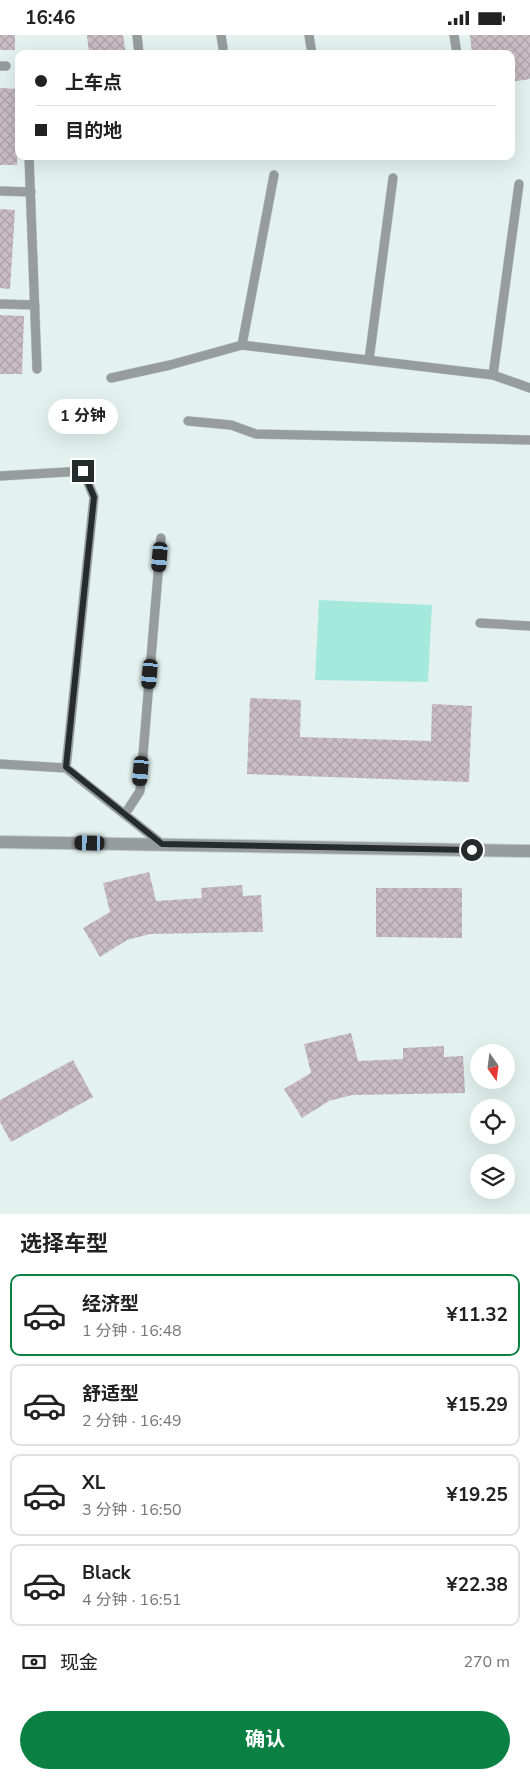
<!DOCTYPE html>
<html lang="zh">
<head>
<meta charset="utf-8">
<style>
	:root { --surface:#fff; --page:#f2f2f2; --text:#222; --muted:#767676; --line:#e0e0e0; --accent:#0b8043 }
	body { margin:0; font-family:"Nunito Sans","Noto Sans SC",sans-serif; background:var(--page); color:var(--text); height:100vh; display:flex; flex-direction:column; font-size:19px; white-space:nowrap }
	* { box-sizing:border-box; margin:0 }
	p { font-size:16px; color:var(--muted) }
	.icon { flex:none; width:28px; height:28px; fill:none; stroke:currentColor; stroke-width:2; stroke-linecap:round; stroke-linejoin:round }
	.map { position:relative; height:1179px; overflow:hidden }
	.drawer { display:flex; flex-direction:column; background:var(--surface); flex:1 }
	.drawer>* { flex:none }
	.hud { position:absolute; left:15px; top:15px; width:500px; height:110px; border-radius:10px; box-shadow:0 5px 20px #0002; display:grid; align-content:center; height:110px; padding:0 20px; background:var(--surface) }
	.needle { width:32px; rotate:166deg }
	.fabs { position:absolute; left:470px; top:1009px; display:grid; gap:10px }
	.fabs a { display:grid; place-items:center; width:45px; height:45px; border-radius:50%; background:var(--surface); box-shadow:0 5px 20px #0002; font-size:25px }
	.end { position:absolute; width:22px; height:22px; margin:-11px; border:6px solid #262c2b; background:#fff; box-shadow:0 0 0 2px #fff }
	.from { border-radius:50% }
	.bubble { position:absolute; height:35px; border-radius:18px; background:var(--surface); box-shadow:0 5px 20px #0002; font-size:16px; font-weight:700; line-height:35px; text-align:center }
	.car { position:absolute; width:15px; height:30px; margin:-15px -8px; border-radius:6px; box-shadow:0 0 4px 1px #0007; background:linear-gradient(#222 24%,#8ab4d8 0 40%,#222 0 76%,#8ab4d8 0 86%,#222 0) }
	.hud b { display:flex; align-items:center; gap:18px; height:48px; font-size:19px }
	.hud b+b { border-top:1px solid var(--line) }
	.hud i { width:12px; height:12px; background:var(--text) }
	ul { padding:0; list-style:none }
	li { display:flex; align-items:center; gap:15px; height:82px; margin:0 10px 8px; padding:0 10px; border:2px solid var(--line); border-radius:10px }
	li div { flex:1 }
	li b { display:block; font-size:19px }
	li em { font-style:normal; font-weight:700 }
	li.active { border-color:var(--accent) }
	li>.icon { width:45px; height:45px; stroke-width:1.5 }
	h2 { padding:0 20px; font-size:22px; line-height:60px }
	.pay { display:flex; align-items:center; gap:12px; height:55px; padding:0 20px; font-size:19px }
	.pay p { margin-inline-start:auto }
	.action { display:flex; gap:10px; margin-top:auto; padding:10px 20px }
	.action a { flex:1; height:58px; border-radius:30px; background:var(--accent); color:#fff; font-size:20px; font-weight:700; line-height:58px; text-align:center }
	.status { display:flex; justify-content:space-between; align-items:center; height:35px; padding:0 25px; background:var(--surface); direction:ltr }
	.status svg { height:14px; fill:currentColor }
	.map>svg:first-child { display:block }
	.pitch { fill:#a5e9dd }
	.building { fill:url(#building-cross-hatch) }
	.lines { fill:none; stroke-linecap:round; stroke-linejoin:round }
	.lane-casing { stroke:#c1cecc; stroke-width:10 }
	.street-casing { stroke:#c1cecc; stroke-width:14 }
	.lane { stroke:#969d9c; stroke-width:9 }
	.street { stroke:#969d9c; stroke-width:12 }
	.route { stroke:#262c2b; stroke-width:6 }
</style>
</head>
<body>
<div class="status"><b>16:46</b><svg viewBox="0 0 49 12"><path d="M0 12V9h3v3zM5 12V6h3v6zM10 12V3h3v9zM15 12V0h3v12zM26 1h20v11H26zM47 4h2v5h-2z"/></svg></div>
<div class="map">
<svg width="530" height="1179" viewBox="0 0 530 1179">
	<defs>
		<pattern id="building-cross-hatch" width="8" height="8" patternUnits="userSpaceOnUse" patternTransform="scale(1.25)"><rect width="8" height="8" fill="#c9bcc2"/><path d="M0 0l8 8M0 8l8-8" fill="none" stroke="#aca2a7"/></pattern>
	</defs>
	<rect width="100%" height="100%" fill="#e3f2ef"/>
	<!-- pitch -->
	<path class="pitch" d="M319,565L432,570L428,647L315,645Z"/>
	<!-- building -->
	<path class="building" d="M0,0H15V15H0Z
		M87,0H123L126,19H89Z
		M470,0H530V44L511,47V19H472Z
		M0,53L19,54L17,130H0Z
		M0,174L15,175L10,254L0,253Z
		M0,280L24,281L22,339H0Z
		M250,663L301,665L300,702L431,706L432,669L472,671L469,747L247,739Z
		M149,837L156,866L202,863L201,853L242,850L243,861L261,860L263,897L150,899L127,905L100,922L83,893L110,877L103,848Z
		M376,853H462V903L376,902Z
		M351,998L358,1026L403,1024V1013L444,1011V1022L463,1021L465,1058L352,1060L329,1066L302,1083L284,1054L311,1038L304,1009Z
		M73,1025L93,1062L11,1107L0,1087V1065Z"/>
	<g class="lines">
		<defs>
			<path id="lane" d="M137,0L139,19
				M221,0L223,13
				M309,0L312,19
				M454,0L457,19
				M0,31H6
				M29,121L37,334
				M0,156L31,157
				M0,269L35,270
				M242,310L274,140
				M369,325L393,143
				M493,340L519,149
				M111,343L170,330L242,310L493,340L530,353
				M188,386L231,390L256,399L530,405
				M0,441L83,436L94,462L66,733
				M480,588L530,591
				M0,729L66,733L162,809
				M125,779L140,756L161,503"/>
			<path id="street" d="M0,807L530,816"/>
		</defs>
		<!-- lane casing -->
		<use href="#lane" class="lane-casing"/>
		<!-- street casing -->
		<use href="#street" class="street-casing"/>
		<!-- lane -->
		<use href="#lane" class="lane"/>
		<!-- street -->
		<use href="#street" class="street"/>
	</g>
	<g class="lines">
		<!-- route -->
		<path class="route" d="M83,436L94,462L66,732L162,809L472,815"/>
	</g>
</svg>
<div class="fabs">
<a><svg class="needle" viewBox="-14 -14 28 28"><path d="M0-13l5 13h-10z" fill="#e53935"/><path d="M0 13l5-13h-10z" fill="#767676"/></svg></a>
<a><svg class="icon" aria-label="locate" viewBox="0 0 24 24"><circle cx="12" cy="12" r="6"/><path d="M12 2v4M12 18v4M2 12h4M18 12h4"/></svg></a>
<a><svg class="icon" aria-label="layers" viewBox="0 0 24 24"><path d="M12 4l9 5-9 5-9-5zM3 14l9 5 9-5"/></svg></a>
</div>
<i class="end from" style="left:472px;top:815px"></i>
<i class="end" style="left:83px;top:436px"></i>
<div class="bubble" style="left:48px;top:364px;width:70px">1 分钟</div>
<i class="car" style="left:160px;top:522px;rotate:185deg"></i>
<i class="car" style="left:150px;top:639px;rotate:185deg"></i>
<i class="car" style="left:141px;top:736px;rotate:185deg"></i>
<i class="car" style="left:90px;top:808px;rotate:271deg"></i>
<div class="hud">
<b><i class="from"></i>上车点</b>
<b><i></i>目的地</b>
</div>
</div>
<section class="drawer">
<h2>选择车型</h2>
<ul>
<li class="active"><svg class="icon" aria-label="car" viewBox="0 0 24 24"><path d="M5 17H2v-5l4-1 3-4h7l3 4 3 1v5h-3M9 17h6M6 11h13"/><circle cx="7" cy="17" r="2"/><circle cx="17" cy="17" r="2"/></svg><div><b>经济型</b><p>1 分钟 · 16:48</p></div><em>¥11.32</em></li>
<li><svg class="icon" aria-label="car" viewBox="0 0 24 24"><path d="M5 17H2v-5l4-1 3-4h7l3 4 3 1v5h-3M9 17h6M6 11h13"/><circle cx="7" cy="17" r="2"/><circle cx="17" cy="17" r="2"/></svg><div><b>舒适型</b><p>2 分钟 · 16:49</p></div><em>¥15.29</em></li>
<li><svg class="icon" aria-label="car" viewBox="0 0 24 24"><path d="M5 17H2v-5l4-1 3-4h7l3 4 3 1v5h-3M9 17h6M6 11h13"/><circle cx="7" cy="17" r="2"/><circle cx="17" cy="17" r="2"/></svg><div><b>XL</b><p>3 分钟 · 16:50</p></div><em>¥19.25</em></li>
<li><svg class="icon" aria-label="car" viewBox="0 0 24 24"><path d="M5 17H2v-5l4-1 3-4h7l3 4 3 1v5h-3M9 17h6M6 11h13"/><circle cx="7" cy="17" r="2"/><circle cx="17" cy="17" r="2"/></svg><div><b>Black</b><p>4 分钟 · 16:51</p></div><em>¥22.38</em></li>
</ul>
<div class="pay"><svg class="icon" aria-label="cash" viewBox="0 0 24 24"><path d="M3 7h18v10H3z"/><circle cx="12" cy="12" r="2"/></svg>现金<p>270 m</p></div>
<div class="action"><a>确认</a></div>
</section>
</body>
</html>
